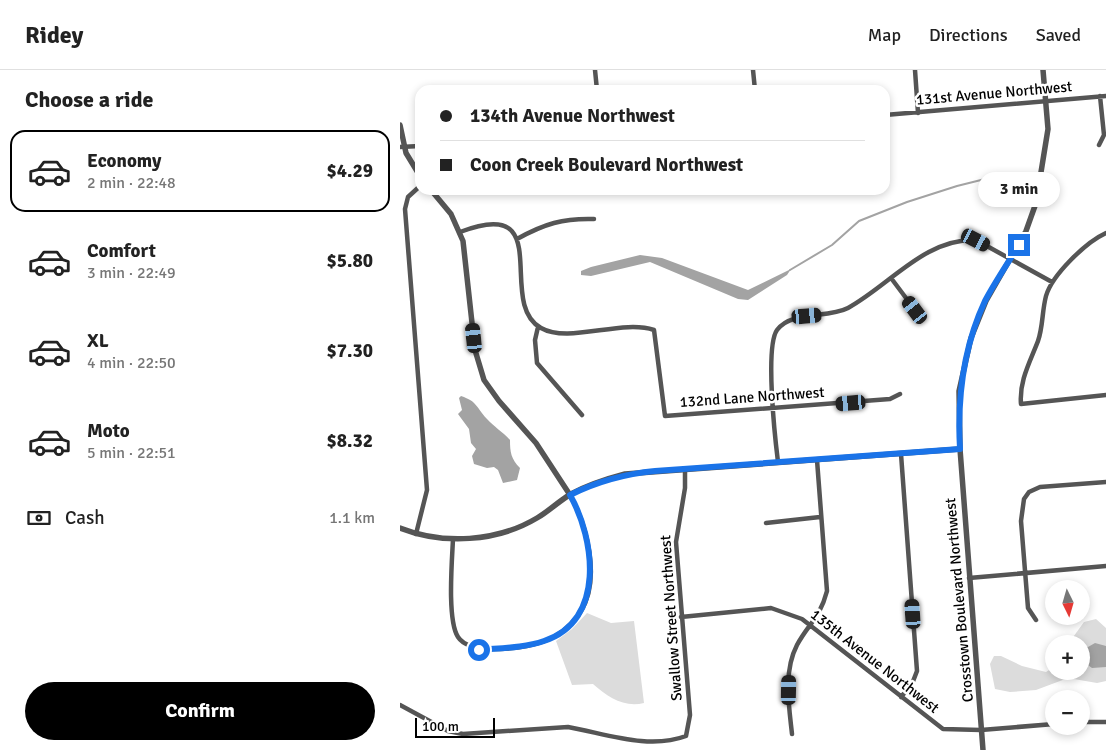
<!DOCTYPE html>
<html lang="en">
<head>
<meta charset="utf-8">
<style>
	:root { --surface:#fff; --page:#f6f6f6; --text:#222; --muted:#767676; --line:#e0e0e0; --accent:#000 }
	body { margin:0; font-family:Signika,sans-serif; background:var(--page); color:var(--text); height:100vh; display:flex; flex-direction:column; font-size:19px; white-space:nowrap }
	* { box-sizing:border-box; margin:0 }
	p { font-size:16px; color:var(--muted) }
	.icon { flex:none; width:28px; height:28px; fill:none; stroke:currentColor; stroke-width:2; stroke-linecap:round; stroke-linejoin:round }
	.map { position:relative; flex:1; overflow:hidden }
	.side { display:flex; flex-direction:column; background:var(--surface); width:400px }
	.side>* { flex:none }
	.guide { position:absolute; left:15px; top:15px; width:475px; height:110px; border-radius:15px; box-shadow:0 2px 8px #0003; display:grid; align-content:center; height:110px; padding:0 25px; background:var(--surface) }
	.needle { width:32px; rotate:175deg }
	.fabs { position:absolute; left:645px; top:510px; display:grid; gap:10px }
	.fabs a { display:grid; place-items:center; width:45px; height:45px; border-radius:50%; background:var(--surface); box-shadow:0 2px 8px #0003; font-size:25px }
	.scale { position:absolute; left:15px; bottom:12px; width:80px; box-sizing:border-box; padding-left:5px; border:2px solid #000; border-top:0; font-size:14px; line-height:18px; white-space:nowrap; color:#000; -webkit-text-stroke:4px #fff; paint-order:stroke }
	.end { position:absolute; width:22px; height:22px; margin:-11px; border:6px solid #1a73e8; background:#fff; box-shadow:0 0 0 2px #fff }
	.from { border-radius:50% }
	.bubble { position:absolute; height:35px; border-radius:18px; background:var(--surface); box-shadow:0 2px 8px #0003; font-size:16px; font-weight:800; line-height:35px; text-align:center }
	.car { position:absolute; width:15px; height:30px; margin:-15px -8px; border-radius:6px; box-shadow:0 0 4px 1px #0007; background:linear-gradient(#222 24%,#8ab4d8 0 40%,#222 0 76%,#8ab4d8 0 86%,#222 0) }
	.guide b { display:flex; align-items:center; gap:18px; height:48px; font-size:19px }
	.guide b+b { border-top:1px solid var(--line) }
	.guide i { width:12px; height:12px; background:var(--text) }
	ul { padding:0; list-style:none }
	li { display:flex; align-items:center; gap:15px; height:82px; margin:0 10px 8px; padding:0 15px; border:2px solid transparent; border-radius:15px }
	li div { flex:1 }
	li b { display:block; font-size:19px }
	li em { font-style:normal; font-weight:800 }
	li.selected { border-color:var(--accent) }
	li>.icon { width:45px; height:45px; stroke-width:1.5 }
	h2 { padding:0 25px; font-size:22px; line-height:60px }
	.pay { display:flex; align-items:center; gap:12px; height:55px; padding:0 25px; font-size:19px }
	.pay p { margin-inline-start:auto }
	.primary-button { display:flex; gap:10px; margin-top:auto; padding:10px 25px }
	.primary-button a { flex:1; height:58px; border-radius:30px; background:var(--accent); color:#fff; font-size:20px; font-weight:800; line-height:58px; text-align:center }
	header { display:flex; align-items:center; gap:30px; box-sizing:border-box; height:70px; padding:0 25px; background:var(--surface); border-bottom:1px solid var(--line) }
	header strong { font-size:24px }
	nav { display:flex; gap:28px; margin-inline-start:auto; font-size:18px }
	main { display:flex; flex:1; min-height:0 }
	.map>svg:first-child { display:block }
	.green { fill:#dcdcdc }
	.water { fill:#a3a3a3 }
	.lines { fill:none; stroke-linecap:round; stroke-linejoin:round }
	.stream { stroke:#a3a3a3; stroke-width:2 }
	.minor { stroke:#555; stroke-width:4.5 }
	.tertiary { stroke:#555; stroke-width:5.5 }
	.route { stroke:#1a73e8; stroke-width:6 }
	.labels { text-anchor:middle; stroke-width:5; stroke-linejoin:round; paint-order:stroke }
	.street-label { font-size:15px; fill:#000; stroke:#fff }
</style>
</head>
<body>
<header>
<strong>Ridey</strong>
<nav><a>Map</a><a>Directions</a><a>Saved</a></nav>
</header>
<main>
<section class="side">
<h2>Choose a ride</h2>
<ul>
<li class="selected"><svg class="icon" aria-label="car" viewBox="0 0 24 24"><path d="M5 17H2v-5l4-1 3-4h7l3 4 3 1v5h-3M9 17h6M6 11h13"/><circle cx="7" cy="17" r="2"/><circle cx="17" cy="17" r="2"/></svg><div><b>Economy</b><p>2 min · 22:48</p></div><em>$4.29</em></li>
<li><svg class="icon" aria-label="car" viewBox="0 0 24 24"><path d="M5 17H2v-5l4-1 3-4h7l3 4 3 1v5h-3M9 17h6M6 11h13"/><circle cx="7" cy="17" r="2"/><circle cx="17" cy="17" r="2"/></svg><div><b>Comfort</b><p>3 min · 22:49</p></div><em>$5.80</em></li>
<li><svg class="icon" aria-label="car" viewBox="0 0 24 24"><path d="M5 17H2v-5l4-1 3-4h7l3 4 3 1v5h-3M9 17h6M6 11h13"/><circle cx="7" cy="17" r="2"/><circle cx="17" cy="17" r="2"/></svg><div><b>XL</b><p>4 min · 22:50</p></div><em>$7.30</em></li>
<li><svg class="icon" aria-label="car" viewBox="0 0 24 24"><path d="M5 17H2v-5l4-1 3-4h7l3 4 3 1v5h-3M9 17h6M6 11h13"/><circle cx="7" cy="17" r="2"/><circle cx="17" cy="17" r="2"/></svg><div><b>Moto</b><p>5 min · 22:51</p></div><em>$8.32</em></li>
</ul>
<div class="pay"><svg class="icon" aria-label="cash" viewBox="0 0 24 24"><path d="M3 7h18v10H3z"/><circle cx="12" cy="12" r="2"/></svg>Cash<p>1.1 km</p></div>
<div class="primary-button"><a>Confirm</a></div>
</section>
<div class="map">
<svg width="706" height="680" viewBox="0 0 706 680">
	<rect width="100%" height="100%" fill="#fff"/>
	<!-- green -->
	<path class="green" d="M187,543L211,553L234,551L244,633C224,638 208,627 193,614L172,615L156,571L172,559Z
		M696,549L706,558V611L697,613L668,608L636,620L610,622L595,619L590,594L594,586H601L622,596L646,602L654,597V601H681V574H670L671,570L684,552Z"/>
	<!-- water -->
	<path class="water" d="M240,185L262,188L348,220L391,199L387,205L348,230L338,229L250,192L191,206L181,205V201L191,197Z
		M61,326C78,332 75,336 87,349C93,356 103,362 110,370C110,382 111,389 120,398L117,410L103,413L98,400L94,397L87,398L74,394L72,386L76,379L71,373L69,359L58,344L62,340L59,328Z
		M695,573L706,576V597L692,598L681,590V581Z"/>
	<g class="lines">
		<!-- stream -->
		<path class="stream" d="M390,200L432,175L459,151L507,132L557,116L589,108H615L622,117"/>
		<!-- minor -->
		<path class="minor" d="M195,0L197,20
			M353,0L355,20
			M515,0L518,43
			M485,45L706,26
			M699,75L704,65L700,26
			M0,77L20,76
			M60,162C158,124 95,233 141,258C169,274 221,249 254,260L265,346L490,329L500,324
			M706,163C686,172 652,205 646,226C642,241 643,257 638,271C630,292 619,311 621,334L706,325
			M117,169C144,154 163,148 194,149
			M491,208L515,240
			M138,257L135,270L137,293L182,345
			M501,384L517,601L512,614L501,627
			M378,392C375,368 365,277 377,260C392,240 427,249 448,238C490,215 525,168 576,170L652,212
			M366,453L420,447
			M16,464L27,420L5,139L8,127L20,116
			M53,469C52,491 47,550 58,567C70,586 128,579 147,570C160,565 174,553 181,541C201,509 187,455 170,425
			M569,508L706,496
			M281,547L371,538L402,549L543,659L581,660L654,654
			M636,550L628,538L621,451L624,429L629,422L640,417L706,412
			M0,635L48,661L63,664L168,657C207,664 249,680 286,666L290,645L276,472L285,418V399
			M681,652H706
			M392,664C389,636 383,602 397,575C409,553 420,548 427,521L417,390"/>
		<!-- tertiary -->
		<path class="tertiary" d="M0,55L6,83L20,106
			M31,120L51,144L63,171L75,280L84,310L99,331L136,373L170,425
			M0,458C43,475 97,472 137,448C149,441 159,431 171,424C188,415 206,409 225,404L560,379
			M583,680L560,379L559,321L571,268L586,231L626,161L636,133L648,59L643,0"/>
	</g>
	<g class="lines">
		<!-- route -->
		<path class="route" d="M79,580C101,578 124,578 144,571C206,551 195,469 170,425C198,411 223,404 255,401L560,379C557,327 563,278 585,231C595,212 608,193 619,175"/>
	</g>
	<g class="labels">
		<!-- street labels -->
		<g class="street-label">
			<text transform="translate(594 23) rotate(-5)" y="5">131st Avenue Northwest</text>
			<text transform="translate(352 327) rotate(-4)" y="5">132nd Lane Northwest</text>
			<text transform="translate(559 530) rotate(-95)" y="5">Crosstown Boulevard Northwest</text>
			<text transform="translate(271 548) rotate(-94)" y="5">Swallow Street Northwest</text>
			<text transform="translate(475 591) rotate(38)" y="5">135th Avenue Northwest</text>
		</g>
	</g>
</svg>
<div class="fabs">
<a><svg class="needle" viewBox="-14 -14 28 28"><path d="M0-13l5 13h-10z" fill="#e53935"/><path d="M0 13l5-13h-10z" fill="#767676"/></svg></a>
<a>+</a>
<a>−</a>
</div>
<div class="scale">100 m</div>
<i class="end from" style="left:79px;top:580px"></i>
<i class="end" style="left:619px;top:175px"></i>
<div class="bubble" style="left:578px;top:102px;width:82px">3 min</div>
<i class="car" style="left:576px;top:170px;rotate:117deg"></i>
<i class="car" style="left:515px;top:240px;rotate:323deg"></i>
<i class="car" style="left:407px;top:246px;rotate:85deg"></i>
<i class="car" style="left:74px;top:268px;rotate:354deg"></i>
<i class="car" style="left:451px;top:333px;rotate:265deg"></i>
<i class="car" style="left:513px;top:544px;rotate:356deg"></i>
<i class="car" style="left:389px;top:620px;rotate:1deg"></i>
<div class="guide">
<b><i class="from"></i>134th Avenue Northwest</b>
<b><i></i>Coon Creek Boulevard Northwest</b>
</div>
</div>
</main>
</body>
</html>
